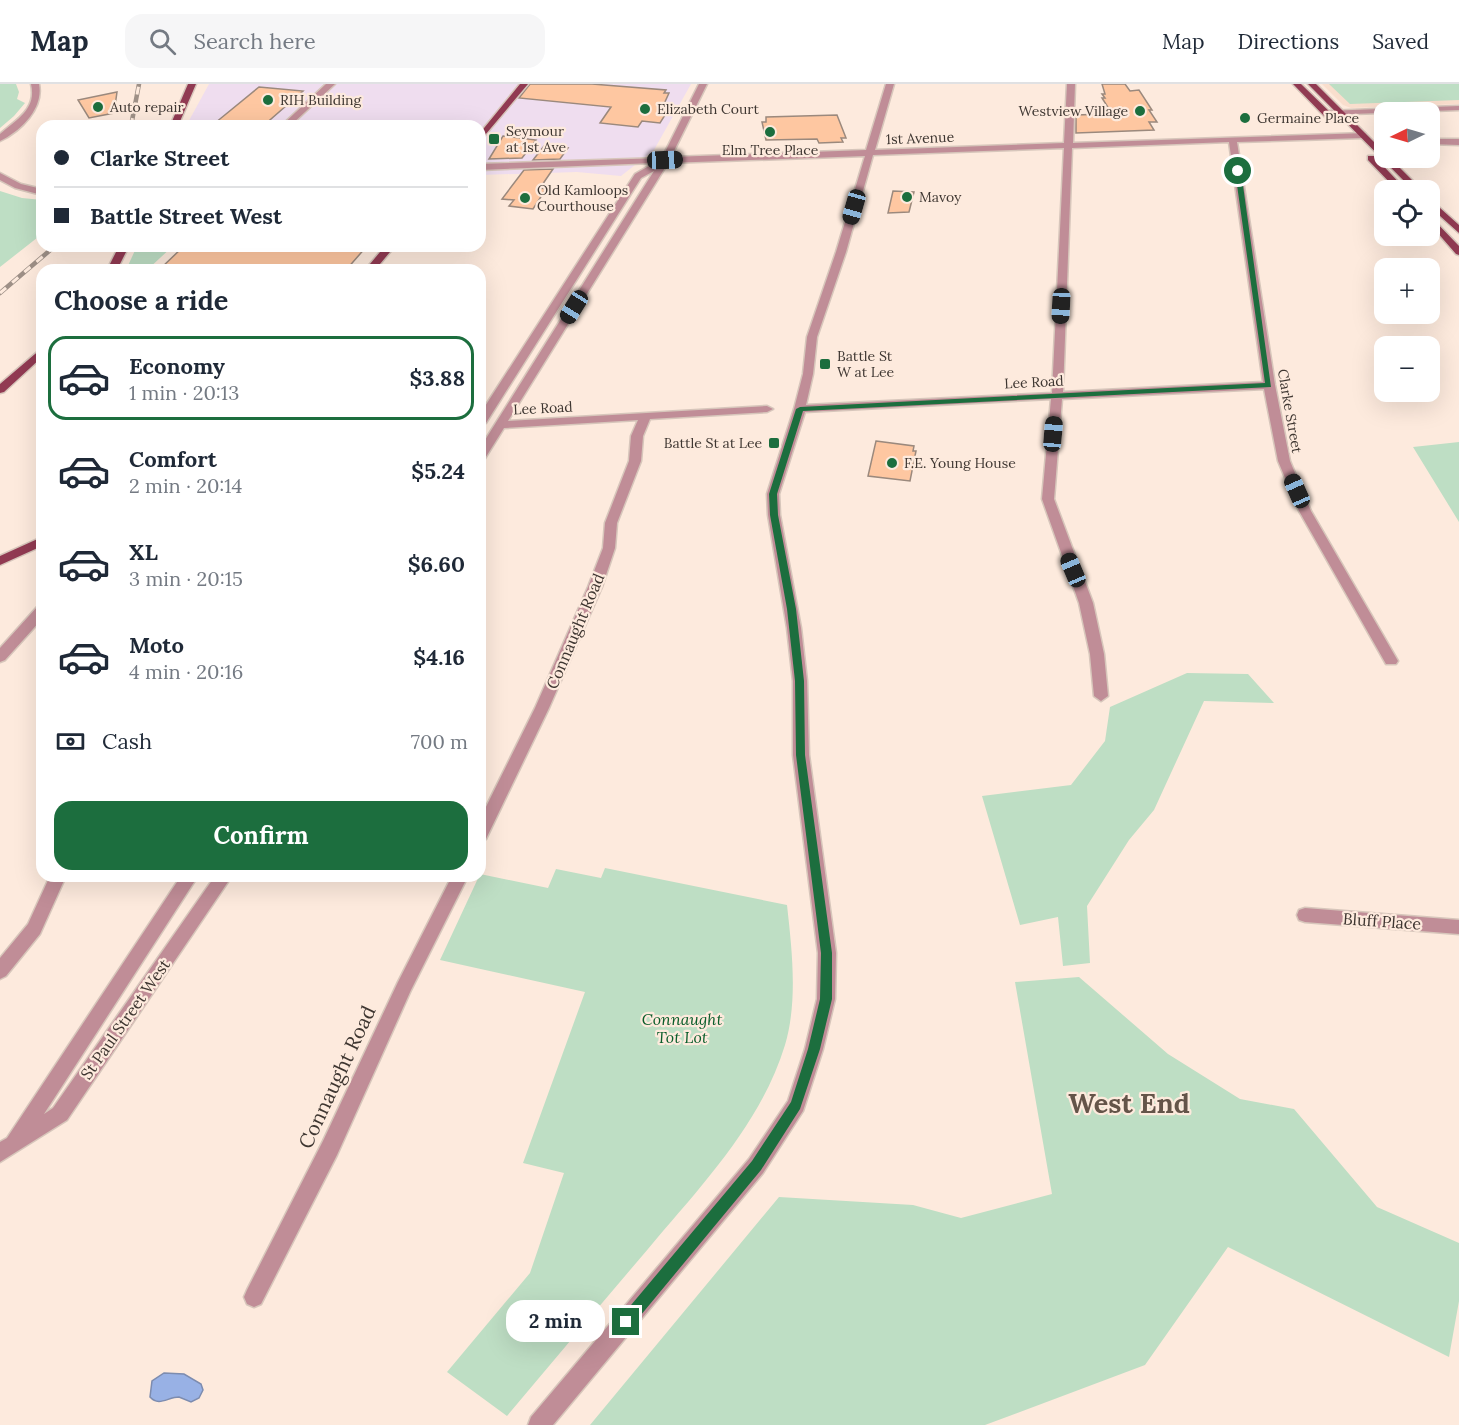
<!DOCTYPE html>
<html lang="en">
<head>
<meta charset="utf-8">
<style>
	:root { --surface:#fff; --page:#f6f6f7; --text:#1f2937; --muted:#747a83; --line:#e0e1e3; --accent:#1c6e3e }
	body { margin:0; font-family:Lora,serif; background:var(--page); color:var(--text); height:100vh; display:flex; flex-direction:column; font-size:22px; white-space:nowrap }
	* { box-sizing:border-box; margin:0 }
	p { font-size:20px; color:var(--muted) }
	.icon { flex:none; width:33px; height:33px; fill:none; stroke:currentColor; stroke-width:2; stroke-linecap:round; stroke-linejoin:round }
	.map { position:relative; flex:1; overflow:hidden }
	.details { position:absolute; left:36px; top:180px; width:450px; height:618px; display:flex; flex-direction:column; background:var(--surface); border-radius:18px; box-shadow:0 6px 24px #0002 }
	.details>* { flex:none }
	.guide { position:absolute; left:36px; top:36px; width:450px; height:132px; border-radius:18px; box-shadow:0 6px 24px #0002; display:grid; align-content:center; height:132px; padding:0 18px; background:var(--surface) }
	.needle { width:39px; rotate:265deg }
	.controls { position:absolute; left:1374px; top:18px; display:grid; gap:12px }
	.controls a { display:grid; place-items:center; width:66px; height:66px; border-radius:12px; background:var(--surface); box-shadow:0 6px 24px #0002; font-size:30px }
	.end { position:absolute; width:27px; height:27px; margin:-14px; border:8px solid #1c6e3e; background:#fff; box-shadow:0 0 0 3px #fff }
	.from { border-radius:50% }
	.bubble { position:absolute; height:42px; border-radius:18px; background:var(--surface); box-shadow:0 6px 24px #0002; font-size:20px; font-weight:700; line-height:42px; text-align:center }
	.car { position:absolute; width:18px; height:36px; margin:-18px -9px; border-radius:8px; box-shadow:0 0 4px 2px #0007; background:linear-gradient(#222 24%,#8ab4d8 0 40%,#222 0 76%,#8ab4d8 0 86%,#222 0) }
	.guide b { display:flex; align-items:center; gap:21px; height:57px; font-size:22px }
	.guide b+b { border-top:2px solid var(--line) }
	.guide i { width:15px; height:15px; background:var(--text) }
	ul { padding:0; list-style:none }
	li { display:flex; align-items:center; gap:18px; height:84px; margin:0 12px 9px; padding:0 6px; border:3px solid transparent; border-radius:18px }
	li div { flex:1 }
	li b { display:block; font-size:22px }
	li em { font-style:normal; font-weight:700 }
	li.selected { border-color:var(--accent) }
	li>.icon { width:54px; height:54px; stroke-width:1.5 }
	h2 { padding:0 18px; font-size:27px; line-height:72px }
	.pay { display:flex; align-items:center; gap:15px; height:66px; padding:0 18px; font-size:22px }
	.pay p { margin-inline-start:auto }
	.button { display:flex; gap:12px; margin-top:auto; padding:12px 18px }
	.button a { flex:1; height:69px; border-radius:18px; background:var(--accent); color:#fff; font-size:24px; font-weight:700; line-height:69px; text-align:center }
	header { display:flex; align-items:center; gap:36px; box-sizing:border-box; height:84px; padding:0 30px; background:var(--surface); border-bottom:2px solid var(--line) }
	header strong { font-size:28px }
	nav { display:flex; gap:33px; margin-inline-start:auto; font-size:21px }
	.search { width:420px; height:54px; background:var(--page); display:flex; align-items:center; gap:15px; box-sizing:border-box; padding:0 21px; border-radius:18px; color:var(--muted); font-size:22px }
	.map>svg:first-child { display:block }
	.commercial { fill:#efddef }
	.built { fill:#f9decd }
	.green { fill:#bedec4 }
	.water { fill:#98b1e5; stroke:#7d8caf; stroke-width:1.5 }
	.building { fill:#fec7a1; stroke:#9b897d; stroke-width:1.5 }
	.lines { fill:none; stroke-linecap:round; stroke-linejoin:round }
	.minor-casing { stroke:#d7c6bb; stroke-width:3 }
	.major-casing { stroke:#d7c6bb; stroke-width:3 }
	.minor { fill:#c08d97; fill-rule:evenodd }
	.major { fill:#913a52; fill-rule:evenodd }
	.rail-casing { stroke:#9e9087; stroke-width:4.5 }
	.rail { stroke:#fdeadd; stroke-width:3; stroke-dasharray:8; stroke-linecap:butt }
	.route { fill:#1c6e3e }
	.poi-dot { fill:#1c6e3e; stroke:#fdeadd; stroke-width:2 }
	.labels { text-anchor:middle; stroke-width:4.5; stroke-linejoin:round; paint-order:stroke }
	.far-poi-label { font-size:14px; fill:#3e3631; stroke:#fdeadd; text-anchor:start }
	.far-street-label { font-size:14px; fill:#3e3631; stroke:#fdeadd }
	.street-label { font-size:16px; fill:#3e3631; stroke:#fdeadd }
	.park-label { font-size:16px; font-style:italic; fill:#095d2a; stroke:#fdeadd }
	.near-street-label { font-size:20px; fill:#3e3631; stroke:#fdeadd }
	.near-district-label { font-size:27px; font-weight:bold; fill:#645449; stroke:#fdeadd }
</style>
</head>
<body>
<header>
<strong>Map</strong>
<div class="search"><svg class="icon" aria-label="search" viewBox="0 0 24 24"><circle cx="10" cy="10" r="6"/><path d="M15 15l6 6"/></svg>Search here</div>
<nav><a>Map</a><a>Directions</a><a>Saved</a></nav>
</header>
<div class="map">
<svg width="1459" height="1341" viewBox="0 0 1459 1341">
	<rect width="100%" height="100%" fill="#fdeadd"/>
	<!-- commercial -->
	<path class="commercial" d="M209,0H691L654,66L621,92L577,88L480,91V42H186Z"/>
	<!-- built -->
	<path class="built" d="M1322,0H1459V20L1351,24L1343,21Z"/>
	<!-- green -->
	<path class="green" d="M0,0H16L19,8L17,15L25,19L14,32L0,44Z
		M1329,0H1459V16L1350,20Z
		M0,107L22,114L42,116V150L0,183Z
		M137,162H173L147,186H126Z
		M1459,358V438L1413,363Z
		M1187,589L1248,590L1274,619L1204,617L1154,726L1129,756L1087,822L1090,879L1063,882L1058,833L1020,841L982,712L1071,701L1105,657L1110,623Z
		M605,784L787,821C792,866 798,917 785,961C761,1040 700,1103 648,1165C601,1220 554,1276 507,1332L447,1288L530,1189L564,1089L523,1079L585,908L440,876L480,790L548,804L556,785L601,794Z
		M1079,893L1168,970L1240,1015L1294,1025L1377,1123L1459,1159V1217L1449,1273L1228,1163L1145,1281L985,1341H590L779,1113L913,1121L961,1134L1052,1110L1015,898Z"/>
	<!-- water -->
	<path class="water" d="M164,1289L184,1290L201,1300L203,1306L199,1314L191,1318L179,1313C168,1313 159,1323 150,1313L152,1297Z"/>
	<!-- building -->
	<path class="building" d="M530,0H592L666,6L664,9H669L664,20H672L660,39L642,37L638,43L600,39L611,23L519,14Z
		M1102,0H1125L1130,7L1139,6L1152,26H1149L1157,38H1149L1154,46L1076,49V31L1105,30L1102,26L1109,25L1102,14H1105L1102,10H1105Z
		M259,3L303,7L263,42L215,39Z
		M117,8L114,29L89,34L78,16Z
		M837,31L846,54H841L843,58L819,59L817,55L766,56L762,38H766V33Z
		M503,52L536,56L522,74L489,75Z
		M544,62L568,64L560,75L533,76Z
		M553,85L540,104L546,105L533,125L509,122L514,116L502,115L524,86Z
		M893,107L914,108L909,128L888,129Z
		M184,162H367L346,186H159Z
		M876,357L914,362L913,367H916L910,397L868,392Z"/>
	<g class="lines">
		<defs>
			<path id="minor" d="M31,0H39C44,24 21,47 0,57V50C17,35 37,25 31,0Z
				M326,0H335L290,42H281Z
				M699,0H707L671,73L866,66L886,0H894L875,66L1064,59L1067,0H1075L1073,59L1365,49L1366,51L1362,54L1237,58L1275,301L1290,377L1311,427L1398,577L1396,580H1386L1299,427L1278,377L1264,305L1062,315L1054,415L1093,519L1104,570L1108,612L1101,617L1094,612L1090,570L1079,519L1042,415L1051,315L805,328L779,410L780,431L801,544L807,597L809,671L836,869L835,915L823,965L803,1027L763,1089L553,1341H528L531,1333L749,1075L788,1017L805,965L817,915L818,869L793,671V597L787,544L768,431L767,410L794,325L803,290L807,253L836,168L865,72L668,79L508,337L767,322L773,325L767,328L650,335L643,352L641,377L617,439L615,464L602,503L549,624L486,755L480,757V735L535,624L588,503L603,464L605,439L629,377L631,352L638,336L504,344L484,376L480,377V364L654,87L641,94L486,339L480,342V330L635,90L654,79L480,86V80L662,74ZM1229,58L1263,298L1063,308L1072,64ZM1064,64L1052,309L806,321L813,290L817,253L846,168L873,71Z
				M1459,22V26L1326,31L1322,29L1326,27Z
				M1459,55V61L1430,60V55Z
				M0,89L21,100L42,105V111L15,104L0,96Z
				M42,521V535L5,576L0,578V564L37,523Z
				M50,792H66L40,850L6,892L0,895V874L28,840Z
				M181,792H198L44,1030L53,1024L215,792H232L67,1036L0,1078V1058L7,1054Z
				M452,792H468L411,906L337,1071L261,1220L254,1223L247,1220L244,1213L247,1206L323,1057L398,898Z
				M1305,824L1459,836V850L1305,838L1299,836L1297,831L1299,826Z"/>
			<path id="major" d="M188,0H196L178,42H170Z
				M520,0H528L480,57V49Z
				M1293,0H1301L1334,32V36H1328Z
				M1308,0H1316L1384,68V74H1390L1422,106H1413Z
				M1368,72H1374L1406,106H1397L1368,76Z
				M1430,115L1459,141V149L1430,123Z
				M1430,132L1459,162V171L1456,170L1430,140Z
				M119,162H129L117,186H107Z
				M385,162H395L375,186H365Z
				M42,264V273L4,308L0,309V300Z
				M42,453V462L0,481V472Z"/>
		</defs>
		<!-- minor casing -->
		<use href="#minor" class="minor-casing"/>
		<!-- major casing -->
		<use href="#major" class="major-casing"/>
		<!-- minor -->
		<use href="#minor" class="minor"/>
		<!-- major -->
		<use href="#major" class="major"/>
		<defs>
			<path id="rail" d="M131,42L139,0
				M0,209L55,162"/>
		</defs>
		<!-- rail casing -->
		<use href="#rail" class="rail-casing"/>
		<!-- rail -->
		<use href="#rail" class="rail"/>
	</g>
	<!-- route -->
	<path class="route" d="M1238,86L1241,87L1271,303L803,327L777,410L778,431L796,525L804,597L805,671L832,869V915L820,965L800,1025L761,1086L631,1243L626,1245L621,1243L619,1238L621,1233L752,1077L791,1018L808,965L820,915L821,869L796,671L795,597L787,525L770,431L769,410L796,325L800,323L1265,299L1235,87Z"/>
	<!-- markers -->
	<g class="poi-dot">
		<circle cx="268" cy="16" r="6"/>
		<circle cx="98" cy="23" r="6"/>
		<circle cx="645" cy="25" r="6"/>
		<circle cx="1140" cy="27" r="6"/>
		<circle cx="1245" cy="34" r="6"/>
		<circle cx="770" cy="48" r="6"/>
		<rect x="488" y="49" width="12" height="12" rx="3"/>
		<circle cx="907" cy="113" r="6"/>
		<circle cx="525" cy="114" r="6"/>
		<rect x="819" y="274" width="12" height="12" rx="3"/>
		<rect x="768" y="353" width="12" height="12" rx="3"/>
		<circle cx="892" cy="379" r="6"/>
	</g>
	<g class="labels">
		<!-- far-poi labels -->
		<g class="far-poi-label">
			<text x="280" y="21">RIH Building</text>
			<text x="110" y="28">Auto repair</text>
			<text x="657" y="30">Elizabeth Court</text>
			<text x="1128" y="32" text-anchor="end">Westview Village</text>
			<text x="1257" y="39">Germaine Place</text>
			<text x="506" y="52">Seymour<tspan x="506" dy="16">at 1st Ave</tspan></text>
			<text x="770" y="71" text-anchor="middle">Elm Tree Place</text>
			<text x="537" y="111">Old Kamloops<tspan x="537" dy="16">Courthouse</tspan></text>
			<text x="919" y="118">Mavoy</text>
			<text x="837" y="277">Battle St<tspan x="837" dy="16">W at Lee</tspan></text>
			<text x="762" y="364" text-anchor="end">Battle St at Lee</text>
			<text x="904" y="384">F.E. Young House</text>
		</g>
		<!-- far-street labels -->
		<g class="far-street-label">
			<text transform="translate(920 54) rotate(-2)" y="5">1st Avenue</text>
			<text transform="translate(1034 298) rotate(-3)" y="5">Lee Road</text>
			<text transform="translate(543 324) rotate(-3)" y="5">Lee Road</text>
			<text transform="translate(1290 327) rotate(80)" y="5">Clarke Street</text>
		</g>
		<!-- street labels -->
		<g class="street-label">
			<text transform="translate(575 547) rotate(-67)" y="6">Connaught Road</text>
			<text transform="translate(1382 837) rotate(4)" y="6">Bluff Place</text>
			<text transform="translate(125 935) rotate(-55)" y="6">St Paul Street West</text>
		</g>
		<!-- park labels -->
		<g class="park-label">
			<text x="682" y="941">Connaught<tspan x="682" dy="18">Tot Lot</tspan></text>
		</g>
		<!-- near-street labels -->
		<g class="near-street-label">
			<text transform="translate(337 993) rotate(-65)" y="7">Connaught Road</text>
		</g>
		<!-- near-district labels -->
		<g class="near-district-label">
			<text x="1129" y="1029">West End</text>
		</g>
	</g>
</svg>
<div class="controls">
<a><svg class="needle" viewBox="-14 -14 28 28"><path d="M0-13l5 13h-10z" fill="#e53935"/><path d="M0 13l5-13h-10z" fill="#747a83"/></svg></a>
<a><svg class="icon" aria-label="locate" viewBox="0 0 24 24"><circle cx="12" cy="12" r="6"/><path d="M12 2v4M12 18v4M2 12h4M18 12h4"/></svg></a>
<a>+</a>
<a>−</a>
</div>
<i class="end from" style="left:1238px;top:87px"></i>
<i class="end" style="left:626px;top:1238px"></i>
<div class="bubble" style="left:506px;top:1216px;width:99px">2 min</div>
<i class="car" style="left:665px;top:76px;rotate:88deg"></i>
<i class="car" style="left:854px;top:123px;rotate:196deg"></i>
<i class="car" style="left:1061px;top:222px;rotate:183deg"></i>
<i class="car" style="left:574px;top:223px;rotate:212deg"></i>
<i class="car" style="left:1053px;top:350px;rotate:5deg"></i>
<i class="car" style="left:1297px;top:407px;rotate:336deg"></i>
<i class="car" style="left:1073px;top:486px;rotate:337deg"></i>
<div class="guide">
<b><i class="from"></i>Clarke Street</b>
<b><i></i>Battle Street West</b>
</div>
<section class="details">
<h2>Choose a ride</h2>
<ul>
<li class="selected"><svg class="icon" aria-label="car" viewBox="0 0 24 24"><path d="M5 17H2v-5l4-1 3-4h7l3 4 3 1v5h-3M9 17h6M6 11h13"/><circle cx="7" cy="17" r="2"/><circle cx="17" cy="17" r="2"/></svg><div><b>Economy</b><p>1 min · 20:13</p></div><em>$3.88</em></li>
<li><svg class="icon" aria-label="car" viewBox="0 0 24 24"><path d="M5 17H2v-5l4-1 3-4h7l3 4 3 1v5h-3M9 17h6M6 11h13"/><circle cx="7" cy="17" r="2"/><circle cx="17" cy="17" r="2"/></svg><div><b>Comfort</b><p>2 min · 20:14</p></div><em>$5.24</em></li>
<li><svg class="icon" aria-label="car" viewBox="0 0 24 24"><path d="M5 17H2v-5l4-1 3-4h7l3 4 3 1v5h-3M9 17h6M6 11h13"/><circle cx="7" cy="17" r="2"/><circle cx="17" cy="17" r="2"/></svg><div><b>XL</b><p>3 min · 20:15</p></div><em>$6.60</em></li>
<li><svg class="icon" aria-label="car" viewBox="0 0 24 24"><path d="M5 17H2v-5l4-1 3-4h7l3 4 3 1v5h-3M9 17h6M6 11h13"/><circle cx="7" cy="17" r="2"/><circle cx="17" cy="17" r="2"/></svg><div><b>Moto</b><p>4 min · 20:16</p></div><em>$4.16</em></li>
</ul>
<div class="pay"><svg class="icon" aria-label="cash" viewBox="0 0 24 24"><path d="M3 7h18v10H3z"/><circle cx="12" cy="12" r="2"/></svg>Cash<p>700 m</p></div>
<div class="button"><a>Confirm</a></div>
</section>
</div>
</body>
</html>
